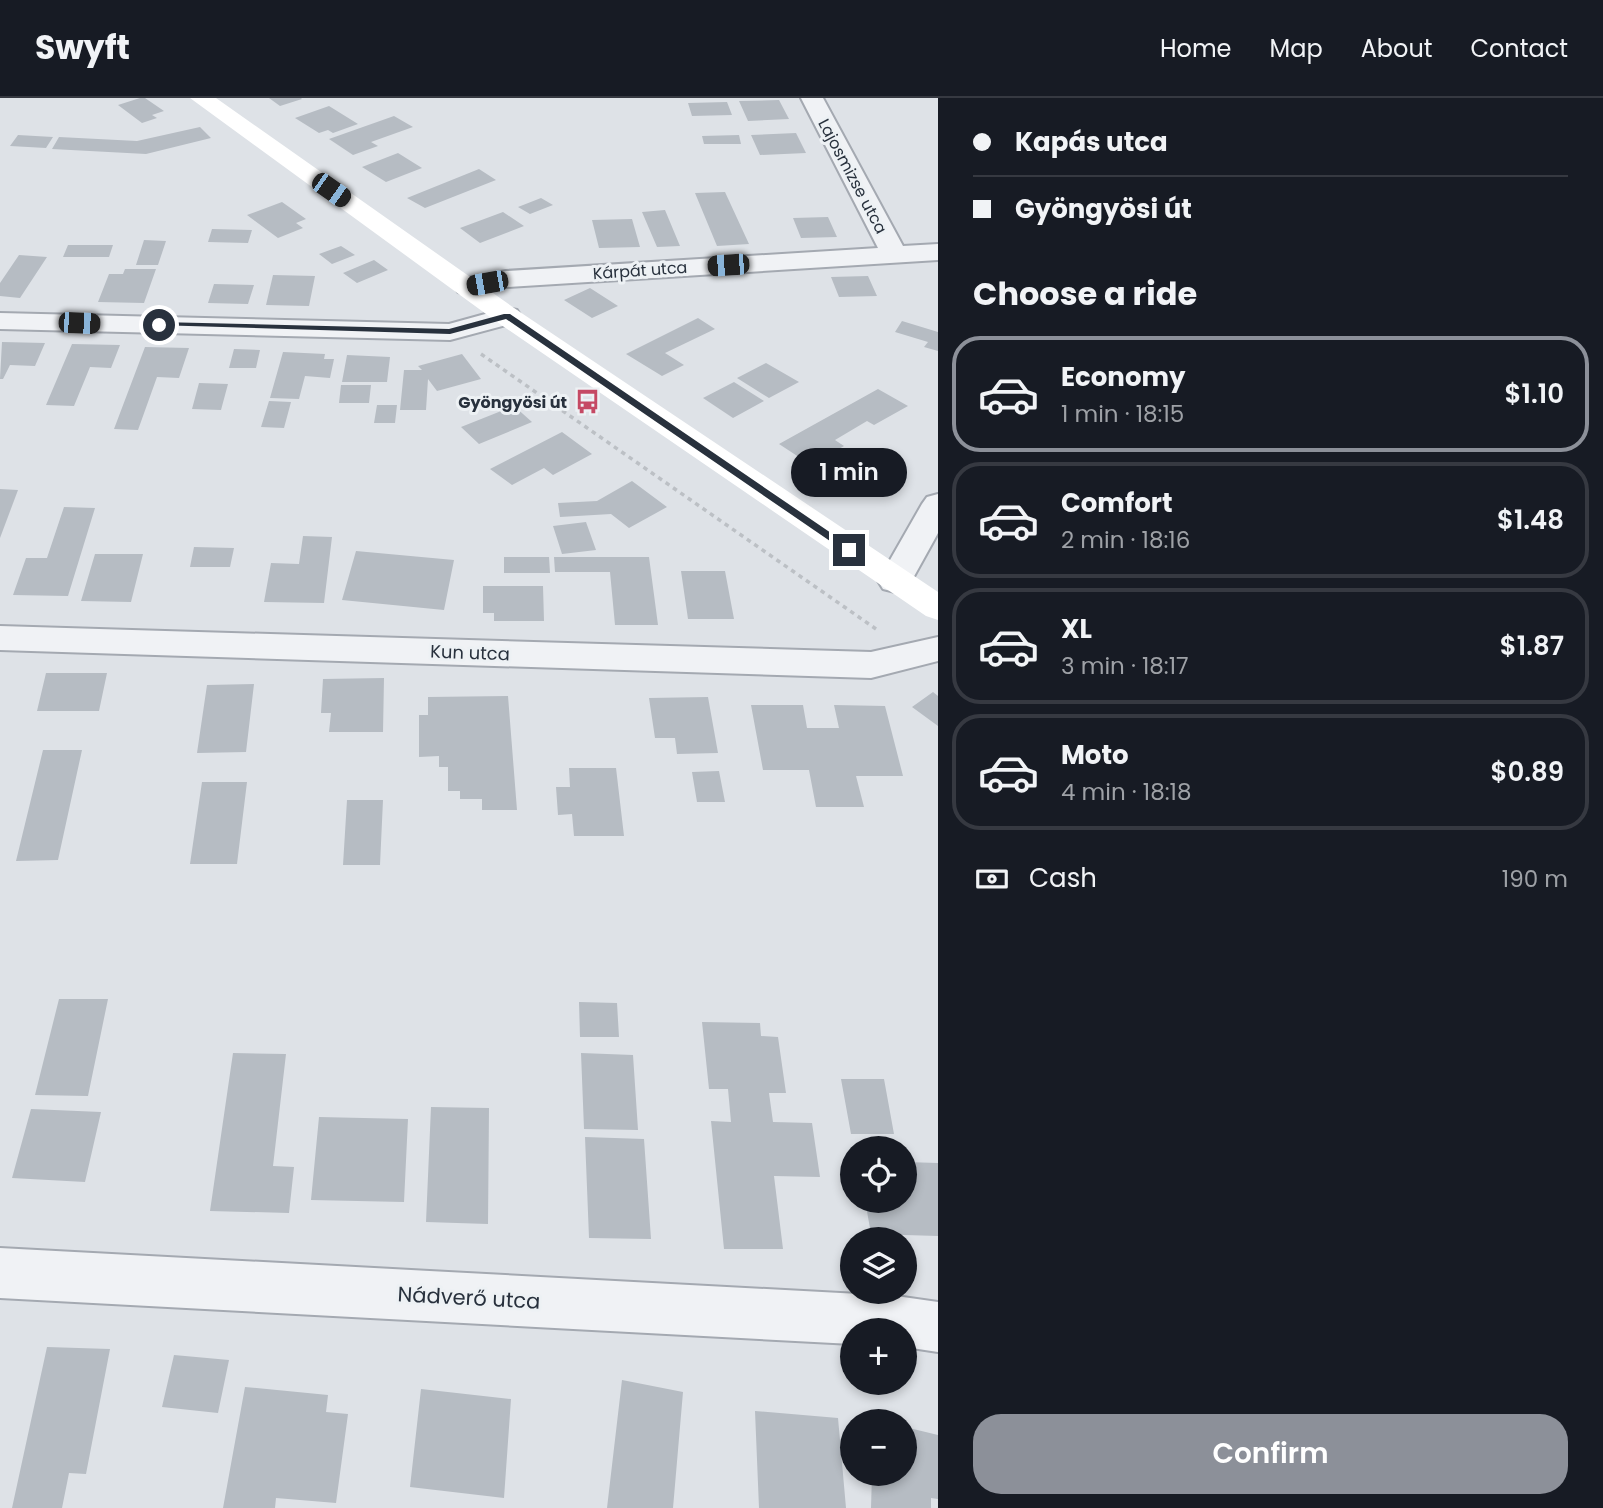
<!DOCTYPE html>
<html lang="en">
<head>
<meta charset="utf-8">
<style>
	:root { --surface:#171b24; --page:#20242c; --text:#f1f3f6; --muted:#9ea1a6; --line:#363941; --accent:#8c9099 }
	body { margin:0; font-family:Poppins,sans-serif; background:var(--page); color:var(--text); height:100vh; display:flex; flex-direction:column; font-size:26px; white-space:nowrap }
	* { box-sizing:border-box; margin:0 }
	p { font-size:23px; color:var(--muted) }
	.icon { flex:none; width:38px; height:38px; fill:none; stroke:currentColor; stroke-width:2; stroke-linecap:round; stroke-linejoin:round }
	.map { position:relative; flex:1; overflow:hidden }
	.sheet { display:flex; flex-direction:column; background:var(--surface); width:665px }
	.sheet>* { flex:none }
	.hud { display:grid; align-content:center; height:154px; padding:0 35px; background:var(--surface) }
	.tools { position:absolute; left:840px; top:1038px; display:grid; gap:14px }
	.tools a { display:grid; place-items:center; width:77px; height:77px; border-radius:50%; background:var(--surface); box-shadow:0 4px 10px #0003; font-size:35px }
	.end { position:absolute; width:32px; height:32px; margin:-16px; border:9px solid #28313d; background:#fff; box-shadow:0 0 0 4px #fff }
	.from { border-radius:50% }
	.bubble { position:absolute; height:49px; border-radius:24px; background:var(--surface); box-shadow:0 4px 10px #0003; font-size:23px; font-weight:600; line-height:49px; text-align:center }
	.car { position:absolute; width:21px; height:42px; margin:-21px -10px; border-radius:9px; box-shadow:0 0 5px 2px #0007; background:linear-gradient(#222 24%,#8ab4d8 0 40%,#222 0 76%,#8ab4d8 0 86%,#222 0) }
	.hud b { display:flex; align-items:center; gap:24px; height:66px; font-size:26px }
	.hud b+b { border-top:2px solid var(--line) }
	.hud i { width:18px; height:18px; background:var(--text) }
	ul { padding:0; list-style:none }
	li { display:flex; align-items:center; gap:21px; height:116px; margin:0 14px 10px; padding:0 21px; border:4px solid var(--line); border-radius:28px }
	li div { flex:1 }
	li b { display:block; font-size:26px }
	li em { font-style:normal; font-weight:600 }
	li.selected { border-color:var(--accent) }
	li>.icon { width:63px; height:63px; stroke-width:1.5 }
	h2 { padding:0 35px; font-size:32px; line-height:84px }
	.pay { display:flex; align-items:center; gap:18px; height:77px; padding:0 35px; font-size:26px }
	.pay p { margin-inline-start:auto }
	.primary-button { display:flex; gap:14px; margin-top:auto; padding:14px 35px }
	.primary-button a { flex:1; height:80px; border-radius:28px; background:var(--accent); color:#fff; font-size:28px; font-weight:600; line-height:80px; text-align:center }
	header { display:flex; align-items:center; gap:42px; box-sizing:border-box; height:98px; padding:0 35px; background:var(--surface); border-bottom:2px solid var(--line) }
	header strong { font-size:33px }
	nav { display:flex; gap:38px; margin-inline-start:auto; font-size:24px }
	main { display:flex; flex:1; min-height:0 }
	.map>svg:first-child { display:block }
	.building { fill:#b6bcc3 }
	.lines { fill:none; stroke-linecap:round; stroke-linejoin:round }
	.street-casing { stroke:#a4a9b1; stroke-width:4 }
	.path { stroke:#bcc0c5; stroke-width:3.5; stroke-dasharray:4.5 4.5; stroke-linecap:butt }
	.street { fill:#f0f2f5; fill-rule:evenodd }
	.secondary { fill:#fff; fill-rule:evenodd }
	.route { fill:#28313d }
	.labels { text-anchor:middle; stroke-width:6; stroke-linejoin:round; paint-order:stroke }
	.far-street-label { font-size:16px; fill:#28313d; stroke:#edf1f4 }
	.far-poi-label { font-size:16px; font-weight:bold; fill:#28313d; stroke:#edf1f4; text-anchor:end }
	.street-label { font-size:18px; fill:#28313d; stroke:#edf1f4 }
	.near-street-label { font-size:21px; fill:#28313d; stroke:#edf1f4 }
</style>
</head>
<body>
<header>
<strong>Swyft</strong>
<nav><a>Home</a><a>Map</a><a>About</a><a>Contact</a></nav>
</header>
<main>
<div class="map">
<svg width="938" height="1410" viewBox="0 0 938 1410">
	<rect width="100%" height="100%" fill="#dee2e7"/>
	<!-- building -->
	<path class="building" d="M140,0H145L164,13L152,17L157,20L142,25L118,7Z
		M269,0H301L302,1L280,8Z
		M779,2L789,21L748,23L739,3Z
		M727,4L732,17L692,18L688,5Z
		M329,8L358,26L333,35L328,32L319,35L295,20Z
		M394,18L413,29L371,44L378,48L353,57L329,41Z
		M200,29L211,40L146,56L52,51L59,39L137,43Z
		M796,35L806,55L760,57L751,37Z
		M18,37L53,39L46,50L10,48Z
		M739,37L741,46H704L702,38Z
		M398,55L422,70L386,84L362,69Z
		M479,71L496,82L425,110L407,100Z
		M725,94L749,146L717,148L695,95Z
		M541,100L553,107L530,116L518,109Z
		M282,104L306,121L296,125L303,130L278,140L247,117Z
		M665,112L680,148L657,149L642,114Z
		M503,114L524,128L480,145L460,130Z
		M828,119L837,139L801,140L793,120Z
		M632,121L640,149L599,150L592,122Z
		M212,131L252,132L248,145L208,144Z
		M144,142L166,143L158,167H136Z
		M68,147H113L109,159H63Z
		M341,148L355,157L332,166L319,156Z
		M19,157L47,159L20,200L0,198V185Z
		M374,162L388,172L357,185L343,175Z
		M125,171H156L144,205L98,204L109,176H123Z
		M273,177L315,178L309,208L266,207Z
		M868,178L877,198L839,199L831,179Z
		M214,186L254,187L248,206L208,205Z
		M590,190L618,208L592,220L564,202Z
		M698,220L715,231L665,255L684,267L662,278L626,256Z
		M902,223L938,234V253L924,249L928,244L895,234Z
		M2,244L45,245L35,268L10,267L3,281H0Z
		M72,246L120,247L111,270L90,269L74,308L46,307Z
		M145,249L189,250L179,280L157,279L138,332L114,331Z
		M234,251L260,252L256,270H229Z
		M283,254L325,256L324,261H334L330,280L305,278L299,301L270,300Z
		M462,256L481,281L437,293L428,281L426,312H400L404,272H422L418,268Z
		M347,257L390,259L387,284H342Z
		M766,265L799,284L769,300L737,280Z
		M734,284L764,303L733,320L703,300Z
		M199,285L228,286L221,312L192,311Z
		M341,287H371L369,305H339Z
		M878,291L908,308L874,327L867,323L835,342L844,348L811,367L779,346Z
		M269,303L291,304L284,330L261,329Z
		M377,307H397L395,325H374Z
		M514,308L532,324L479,346L461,329Z
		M562,334L592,356L553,377L544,370L512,387L490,371Z
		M632,383L667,409L629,430L611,416L560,419L558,405L597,403Z
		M0,391L18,392L0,440Z
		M64,409L95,410L68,498L13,497L26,460H47Z
		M586,424L596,452L562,456L553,428Z
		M303,438L332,439L324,505L264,504L271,465L299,466Z
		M194,449L234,450L230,469H190Z
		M356,453L454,462L444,512L342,502Z
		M95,456H143L131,504L81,503Z
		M504,459H549L550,475H504Z
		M554,459H649L658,527H615L610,474H555Z
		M681,473H725L734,521H688Z
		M483,488H543L544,523H494V515H483Z
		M46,575H107L99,613H37Z
		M384,580L383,634H329L331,615H321L323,581Z
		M254,586L246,654L197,655L207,587Z
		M933,594L938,598V628L912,609Z
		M508,598L517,712H482V701H460V693H448V669H439V658L419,659V617H428V599Z
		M708,599L718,655L677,656L675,640H655L649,600Z
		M751,607H803L807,630H839L834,607L885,608L903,678H856L864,709H816L809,672H763Z
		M43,652H82L58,762L16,763Z
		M569,670H616L624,738H574L572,716L558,717L556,689H570Z
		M719,673L725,704H697L692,674Z
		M202,684H247L237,766H190Z
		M347,702H383L380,767H343Z
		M59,901H108L88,998L35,997Z
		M579,904L617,905L619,939H580Z
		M702,924L760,925L761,938L778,939L786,995H769L773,1024L812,1025L820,1079L774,1078L783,1151H724L711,1023L731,1024L728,991H709Z
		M233,955L286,956L273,1068L294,1069L289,1115L210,1113Z
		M581,955L633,957L638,1032L584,1031Z
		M841,981H884L894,1036H851Z
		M431,1009L489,1010L488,1126L426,1124Z
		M31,1011L101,1014L85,1084L12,1080Z
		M319,1019L408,1021L404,1104L311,1102Z
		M585,1039L644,1041L651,1141L589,1140Z
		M905,1064L938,1065V1138L871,1136L865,1102H905Z
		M47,1249L110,1251L86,1376L69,1375L62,1410H12Z
		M174,1257L229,1262L218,1315L162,1309Z
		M622,1282L683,1294L673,1410H607Z
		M245,1289L328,1297L326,1314L348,1316L336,1405L276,1400L275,1410H223Z
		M421,1291L511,1301L504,1400L410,1389Z
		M755,1313L838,1320L846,1410H759Z
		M905,1329L938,1337V1401L931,1400V1410H871L872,1376H905Z"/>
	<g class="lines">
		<defs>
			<path id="street" d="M801,0H823L903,148L938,146V162L506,189L467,196L458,194L454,188L458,182L506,173L878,150Z
				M507,210L517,212L521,218L517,224L450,242L0,231V215L449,226Z
				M938,396V435L907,491L895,494L883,491L878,483L922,406L927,399Z
				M0,528L871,554L938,539V563L871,580L0,552Z
				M0,1150L896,1198L938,1204V1254L905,1249V1232H852V1246L0,1200Z"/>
		</defs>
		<!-- street casing -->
		<use href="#street" class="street-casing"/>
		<!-- path -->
		<path class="path" d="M481,256L876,531"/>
		<!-- street -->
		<use href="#street" class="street"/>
		<!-- secondary -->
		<path class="secondary" d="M190,0H216L517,212L938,494V522L926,518L497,224Z"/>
	</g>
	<!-- route -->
	<path class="route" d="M504,216H510L853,450V454H846L506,221L450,236L155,227L159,224L449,231Z"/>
	<!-- icons -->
	<defs>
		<symbol id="bus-bare" viewBox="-9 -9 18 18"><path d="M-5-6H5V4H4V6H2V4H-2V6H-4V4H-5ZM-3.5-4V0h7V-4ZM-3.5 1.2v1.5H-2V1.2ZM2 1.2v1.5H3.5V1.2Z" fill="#c54964" stroke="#edf1f4" stroke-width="2.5" paint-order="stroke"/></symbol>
	</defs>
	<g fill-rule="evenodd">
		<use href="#bus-bare" x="570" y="286" width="35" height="35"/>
	</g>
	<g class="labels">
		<!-- far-street labels -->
		<g class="far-street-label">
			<text transform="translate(853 78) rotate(62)" y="6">Lajosmizse utca</text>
			<text transform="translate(640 172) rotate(-4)" y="6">Kárpát utca</text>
		</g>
		<!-- far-poi labels -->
		<g class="far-poi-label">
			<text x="567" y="310">Gyöngyösi út</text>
		</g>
		<!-- street labels -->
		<g class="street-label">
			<text transform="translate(470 555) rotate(2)" y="6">Kun utca</text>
		</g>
		<!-- near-street labels -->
		<g class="near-street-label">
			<text transform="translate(469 1200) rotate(3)" y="7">Nádverő utca</text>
		</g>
	</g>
</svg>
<div class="tools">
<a><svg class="icon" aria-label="locate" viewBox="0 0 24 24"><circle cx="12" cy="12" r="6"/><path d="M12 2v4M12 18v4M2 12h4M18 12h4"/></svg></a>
<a><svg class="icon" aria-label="layers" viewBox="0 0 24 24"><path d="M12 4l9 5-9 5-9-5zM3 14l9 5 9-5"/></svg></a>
<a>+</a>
<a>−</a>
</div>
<i class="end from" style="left:159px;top:227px"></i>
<i class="end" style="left:849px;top:452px"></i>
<div class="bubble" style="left:791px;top:350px;width:116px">1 min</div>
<i class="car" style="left:331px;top:92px;rotate:125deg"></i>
<i class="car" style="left:728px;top:167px;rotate:266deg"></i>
<i class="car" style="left:487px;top:185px;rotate:260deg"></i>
<i class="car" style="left:79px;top:225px;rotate:92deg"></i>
</div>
<section class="sheet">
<div class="hud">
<b><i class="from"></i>Kapás utca</b>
<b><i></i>Gyöngyösi út</b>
</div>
<h2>Choose a ride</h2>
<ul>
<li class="selected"><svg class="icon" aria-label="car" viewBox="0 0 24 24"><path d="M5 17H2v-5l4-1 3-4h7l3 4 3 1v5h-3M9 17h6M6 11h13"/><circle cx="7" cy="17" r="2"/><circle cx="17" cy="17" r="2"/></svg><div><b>Economy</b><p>1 min · 18:15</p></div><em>$1.10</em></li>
<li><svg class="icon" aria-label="car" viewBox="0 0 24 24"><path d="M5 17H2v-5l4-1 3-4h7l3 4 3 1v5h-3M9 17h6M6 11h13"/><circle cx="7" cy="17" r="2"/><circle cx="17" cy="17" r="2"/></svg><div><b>Comfort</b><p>2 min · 18:16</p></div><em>$1.48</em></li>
<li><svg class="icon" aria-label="car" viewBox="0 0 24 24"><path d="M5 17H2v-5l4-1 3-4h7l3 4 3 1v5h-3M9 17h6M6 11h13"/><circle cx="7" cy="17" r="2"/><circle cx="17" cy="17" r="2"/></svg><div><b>XL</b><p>3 min · 18:17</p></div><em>$1.87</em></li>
<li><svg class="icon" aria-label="car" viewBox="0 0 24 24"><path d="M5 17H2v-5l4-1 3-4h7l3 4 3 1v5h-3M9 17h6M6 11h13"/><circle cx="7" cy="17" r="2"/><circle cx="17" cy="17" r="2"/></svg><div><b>Moto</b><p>4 min · 18:18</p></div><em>$0.89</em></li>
</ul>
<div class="pay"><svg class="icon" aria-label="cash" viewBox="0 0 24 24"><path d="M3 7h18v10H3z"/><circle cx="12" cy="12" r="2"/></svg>Cash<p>190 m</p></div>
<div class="primary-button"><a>Confirm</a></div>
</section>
</main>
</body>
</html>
